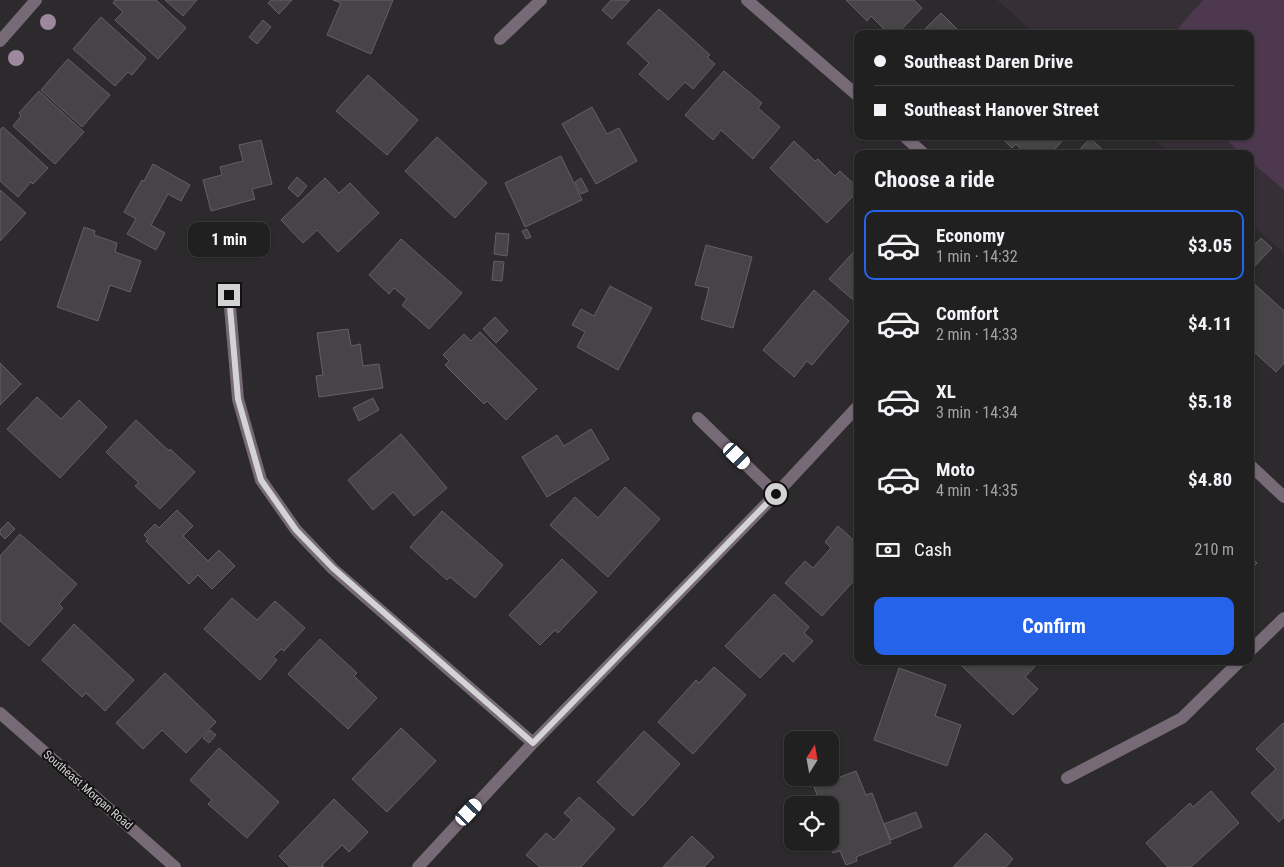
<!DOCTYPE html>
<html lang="en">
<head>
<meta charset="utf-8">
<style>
	:root { --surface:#212021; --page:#2d2d2e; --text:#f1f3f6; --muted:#a2a3a5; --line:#3e3e3f; --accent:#2563eb }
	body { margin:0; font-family:"Roboto Condensed",sans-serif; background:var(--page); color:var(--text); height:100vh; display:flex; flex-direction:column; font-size:19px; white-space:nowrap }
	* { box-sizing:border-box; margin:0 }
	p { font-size:16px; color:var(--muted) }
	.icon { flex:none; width:28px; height:28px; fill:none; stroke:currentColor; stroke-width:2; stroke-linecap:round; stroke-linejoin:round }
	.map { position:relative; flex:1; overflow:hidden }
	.drawer { position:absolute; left:854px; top:150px; width:400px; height:515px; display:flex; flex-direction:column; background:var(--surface); border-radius:10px; box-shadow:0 1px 4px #0004,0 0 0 1px var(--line) }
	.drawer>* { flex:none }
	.top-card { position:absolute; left:854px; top:30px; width:400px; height:110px; border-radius:10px; box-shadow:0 1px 4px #0004,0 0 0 1px var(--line); display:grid; align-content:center; height:110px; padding:0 20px; background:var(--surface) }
	.needle { width:32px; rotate:11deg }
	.fabs { position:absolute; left:784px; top:731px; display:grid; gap:10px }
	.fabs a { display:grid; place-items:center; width:55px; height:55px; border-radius:10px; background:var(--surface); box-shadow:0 1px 4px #0004,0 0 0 1px var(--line); font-size:25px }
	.end { position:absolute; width:22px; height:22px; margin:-11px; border:6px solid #d4d3d4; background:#111; box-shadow:0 0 0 2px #111 }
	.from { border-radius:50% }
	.bubble { position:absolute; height:35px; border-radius:10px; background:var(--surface); box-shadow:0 1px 4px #0004,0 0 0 1px var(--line); font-size:16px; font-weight:700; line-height:35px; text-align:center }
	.car { position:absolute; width:15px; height:30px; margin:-15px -8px; border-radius:6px; box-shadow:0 0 4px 1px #0007; background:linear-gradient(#fff 24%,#345 0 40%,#fff 0 76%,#345 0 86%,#fff 0) }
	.top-card b { display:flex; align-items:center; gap:18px; height:48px; font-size:19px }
	.top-card b+b { border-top:1px solid var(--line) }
	.top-card i { width:12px; height:12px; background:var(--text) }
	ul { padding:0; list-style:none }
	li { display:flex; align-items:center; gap:15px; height:70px; margin:0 10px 8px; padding:0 10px; border:2px solid transparent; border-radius:10px }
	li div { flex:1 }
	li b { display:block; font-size:19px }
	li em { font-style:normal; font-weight:700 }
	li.active { border-color:var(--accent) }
	li>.icon { width:45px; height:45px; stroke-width:1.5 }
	h2 { padding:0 20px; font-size:22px; line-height:60px }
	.pay { display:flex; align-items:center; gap:12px; height:55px; padding:0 20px; font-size:19px }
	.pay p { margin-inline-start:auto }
	.cta { display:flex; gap:10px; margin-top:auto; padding:10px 20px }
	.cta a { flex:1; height:58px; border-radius:10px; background:var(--accent); color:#fff; font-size:20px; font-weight:700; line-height:58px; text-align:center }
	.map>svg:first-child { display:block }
	.built { fill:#362f36 }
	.green { fill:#4e384f }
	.building { fill:#464446; stroke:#636163 }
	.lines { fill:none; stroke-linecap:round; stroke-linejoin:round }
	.minor { stroke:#766a76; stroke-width:12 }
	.tree { fill:#9d889e }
	.route { stroke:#d4d3d4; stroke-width:6 }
	.labels { text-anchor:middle; stroke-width:4.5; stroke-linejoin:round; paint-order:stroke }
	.street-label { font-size:12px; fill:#d4d3d4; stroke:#141314 }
</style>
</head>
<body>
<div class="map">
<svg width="1284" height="867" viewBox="0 0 1284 867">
	<rect width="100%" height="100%" fill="#2c2a2c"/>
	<!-- built -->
	<path class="built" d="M997,0H1284V253L1250,223V154H1171L1151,136H1250V34H1035Z"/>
	<!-- green -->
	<path class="green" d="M1203,0H1284V190L1250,161V154H1242L1222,136H1250V34H1173Z"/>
	<!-- building -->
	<path class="building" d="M115,0H156L186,28L158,59L115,20L123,12L113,3Z
		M165,0H197L183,16Z
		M271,0H292L279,14L268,3Z
		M333,0H393L371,54L327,35L341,3Z
		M611,0H630L612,19L602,10Z
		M846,0H914L922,8L897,34H889L871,16L867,21Z
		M659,9L710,55L707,57L715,64L693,89L685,82L668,100L639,74L649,63L627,43Z
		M941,13L962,34H920Z
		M101,17L146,58L132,75L128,72L115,86L73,49Z
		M263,20L271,27L257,44L249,37Z
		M68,59L110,95L82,127L41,90Z
		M724,71L762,103L758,108L780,127L753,159L721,130L713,140L685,115Z
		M368,75L418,120L387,155L336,111Z
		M39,91L84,132L55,164L13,126L21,116L19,113Z
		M592,107L607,134L619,128L637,161L596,184L562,124Z
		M3,127L48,168L33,184L31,182L18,197L0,181V130Z
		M999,136H1067L1050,154H1025L1016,144L1012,148Z
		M437,137L487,183L455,218L405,171Z
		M1090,138L1107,154H1076Z
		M261,140L272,184L252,189L255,199L211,211L203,180L222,175L220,167L243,161L239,145Z
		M794,141L815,161L818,159L835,176L840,171L858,188V191L827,223L770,168Z
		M561,156L582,200L525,227L505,183Z
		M153,164L190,185L181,201L168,194L151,225L165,233L156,250L127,234L136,219L124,212L142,180L144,181Z
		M297,177L307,186L298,197L288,188Z
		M325,178L339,193L350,183L379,213L338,252L317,230L303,243L281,220Z
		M581,178L588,191L581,194L575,182Z
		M0,190L26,213L0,241Z
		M84,227L95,231L94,235L117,243L115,252L141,261L130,292L110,285L98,321L57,307Z
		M527,229L531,237L526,239L522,231Z
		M496,233L509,234L507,256L494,254Z
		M1261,238L1272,248L1250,271V250Z
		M401,239L462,293L429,329L402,305L407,299L394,288L389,294L369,275Z
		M706,245L752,257L733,328L701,319L709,288L695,285Z
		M858,247V304L829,279Z
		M494,261L504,262L502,281L492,280Z
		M1250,280L1284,311V363L1276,372L1250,348Z
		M610,286L652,308L618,370L577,347L585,332L572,325L581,309L594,316Z
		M814,290L849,321L812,365L807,361L794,377L763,350Z
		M495,317L508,331L496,343L483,329Z
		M348,329L351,346L360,344L363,366L379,364L383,388L319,397L316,376L323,375L317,333Z
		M480,332L537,389L506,420L487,401L484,404L445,365L449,361L443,355L464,334L471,341Z
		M0,363L21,384L0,405Z
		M37,397L61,419L79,400L107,427L60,478L7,429Z
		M373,398L379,410L359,421L353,408Z
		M136,420L169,451L170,449L195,472L160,509L135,486L139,483L106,452Z
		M591,429L609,459L547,497L522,457L557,435L564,446Z
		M401,434L447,488L414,516L393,492L373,510L348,480Z
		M625,487L660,519L608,577L550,525L575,497L598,518Z
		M177,510L193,526L183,536L208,561L219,550L235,566L212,589L198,575L189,584L146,541L148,539L144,535L155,524L159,528Z
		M442,511L503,565L475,598L450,577L447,580L410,547Z
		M8,522L15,529L5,539L0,534V530Z
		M838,526L858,544V576L822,616L785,583L805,561L813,568L831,548L825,542Z
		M20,534L77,584L59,604L63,608L29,646L0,621V556Z
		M1250,556L1257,563L1250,570Z
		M562,559L597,592L558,633L555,630L540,645L509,615Z
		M774,594L809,627L804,633L813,641L793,662L784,653L760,678L725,646Z
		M232,598L257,620L275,601L305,628L284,651L281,649L273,657L277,660L260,680L204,629Z
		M74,624L134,680L105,711L86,693L82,697L42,660Z
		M320,639L357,673L354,676L377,698L348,729L288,674Z
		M966,661H1040L1025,677L1038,689L1013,715L962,666Z
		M714,667L746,695L693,754L658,722L696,680L699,683Z
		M899,668L946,685L935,716L961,725L947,766L874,740Z
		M165,673L216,722L186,753L162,730L143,749L116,723Z
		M1283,723L1284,724V817L1279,822L1251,793L1276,769L1256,749Z
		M401,728L436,761L387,812L352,779Z
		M210,730L216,735L209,743L203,738Z
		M644,731L680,764L633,816L597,782Z
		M219,748L279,802L247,838L208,804L212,800L190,780Z
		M856,771L866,795L872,793L891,843L856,857L857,861L846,865L840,851L833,853L829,842L830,805H821L814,787Z
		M1211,791L1239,823L1191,867H1168L1146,843L1190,803L1193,807Z
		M579,797L615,829L581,867H540L526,855L546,833L554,840L572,820L564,813Z
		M334,799L368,832L349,852L342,845L322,865L324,867H290L279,856Z
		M916,812L922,827L891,840L884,824Z
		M986,833L1013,859L1006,867H953Z
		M692,836L714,857L704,867H663Z"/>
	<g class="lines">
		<!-- minor -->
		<path class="minor" d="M747,0L858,96
			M500,39L541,0
			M0,41L36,0
			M904,136L924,154
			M229,295L238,399L261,480L296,530L333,569L533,743
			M698,418L776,494
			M1250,465L1284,497
			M1250,651L1284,618
			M0,713L175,867
			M1067,778L1182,718L1240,661
			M418,867L533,743L776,494L858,406"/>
	</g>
	<!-- trees -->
	<g class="tree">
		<circle cx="48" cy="22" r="8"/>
		<circle cx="16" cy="58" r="8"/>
	</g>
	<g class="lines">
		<!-- route -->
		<path class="route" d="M229,295L238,399L261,480L296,530L333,568L533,743L776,494"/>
	</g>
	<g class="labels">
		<!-- street labels -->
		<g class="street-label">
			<text transform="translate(88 790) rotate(41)" y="4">Southeast Morgan Road</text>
		</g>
	</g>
</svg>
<div class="fabs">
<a><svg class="needle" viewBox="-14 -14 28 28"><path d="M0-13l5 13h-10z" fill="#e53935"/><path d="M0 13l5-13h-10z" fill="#a2a3a5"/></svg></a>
<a><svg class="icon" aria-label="locate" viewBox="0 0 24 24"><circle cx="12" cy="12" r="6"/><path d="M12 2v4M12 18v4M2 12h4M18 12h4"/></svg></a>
</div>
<i class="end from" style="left:776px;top:494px"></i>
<i class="end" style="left:229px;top:295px"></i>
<div class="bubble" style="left:188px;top:222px;width:82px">1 min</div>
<i class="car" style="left:737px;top:456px;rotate:134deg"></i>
<i class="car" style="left:469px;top:812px;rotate:43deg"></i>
<div class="top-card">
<b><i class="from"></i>Southeast Daren Drive</b>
<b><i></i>Southeast Hanover Street</b>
</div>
<section class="drawer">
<h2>Choose a ride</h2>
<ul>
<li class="active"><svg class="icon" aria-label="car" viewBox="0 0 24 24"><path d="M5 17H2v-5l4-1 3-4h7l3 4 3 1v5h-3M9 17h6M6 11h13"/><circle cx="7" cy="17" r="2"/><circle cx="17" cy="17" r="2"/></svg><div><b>Economy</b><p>1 min · 14:32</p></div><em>$3.05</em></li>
<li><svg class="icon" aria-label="car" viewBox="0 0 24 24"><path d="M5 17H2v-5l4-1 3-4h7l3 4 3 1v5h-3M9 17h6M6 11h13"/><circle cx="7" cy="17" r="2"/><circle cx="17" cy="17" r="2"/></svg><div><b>Comfort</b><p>2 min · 14:33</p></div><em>$4.11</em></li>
<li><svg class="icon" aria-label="car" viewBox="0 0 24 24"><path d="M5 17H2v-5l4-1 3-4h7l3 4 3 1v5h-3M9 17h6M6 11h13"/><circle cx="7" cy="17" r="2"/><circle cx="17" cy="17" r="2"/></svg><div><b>XL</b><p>3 min · 14:34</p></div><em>$5.18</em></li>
<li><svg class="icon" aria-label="car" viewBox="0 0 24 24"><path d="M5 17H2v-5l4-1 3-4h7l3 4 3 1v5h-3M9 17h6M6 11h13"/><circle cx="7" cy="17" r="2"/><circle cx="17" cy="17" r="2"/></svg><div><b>Moto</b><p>4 min · 14:35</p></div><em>$4.80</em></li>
</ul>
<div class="pay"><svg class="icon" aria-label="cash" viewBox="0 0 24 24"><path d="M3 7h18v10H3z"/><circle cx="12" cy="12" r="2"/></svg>Cash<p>210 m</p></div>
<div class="cta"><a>Confirm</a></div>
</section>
</div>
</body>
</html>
